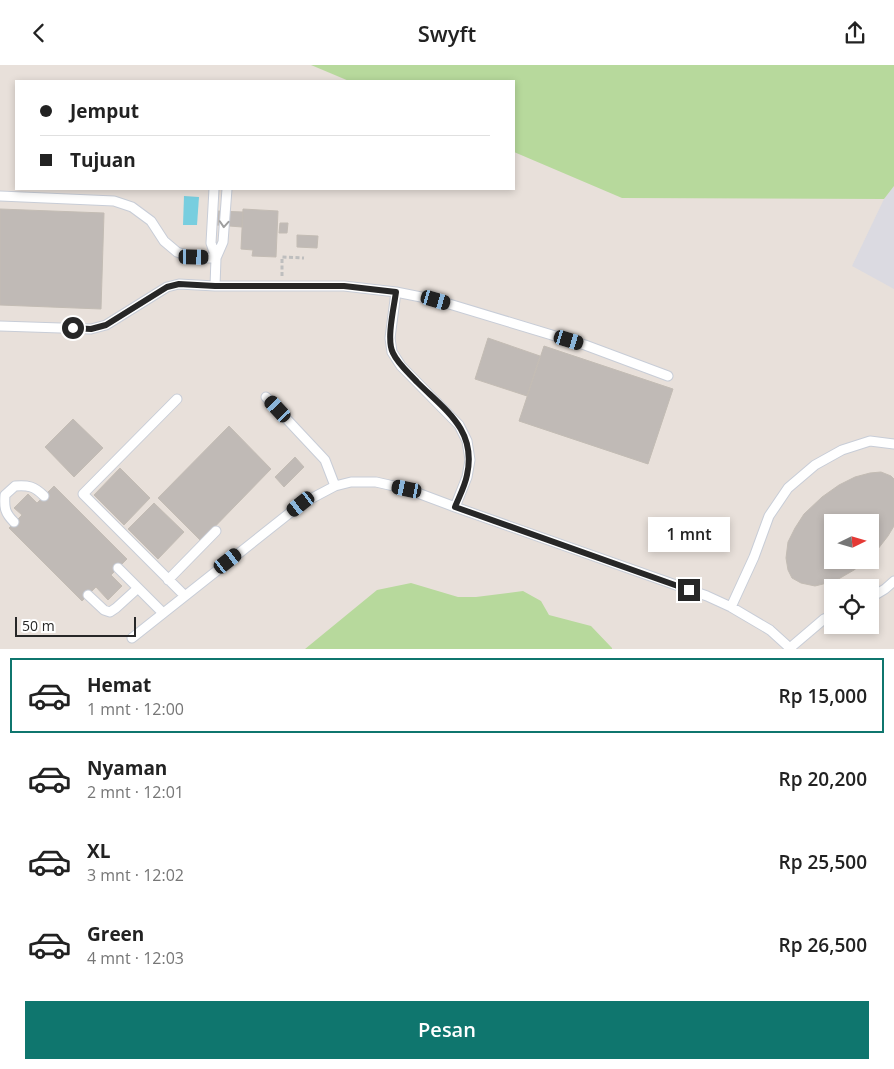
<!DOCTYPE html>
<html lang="id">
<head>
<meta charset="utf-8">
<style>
	:root { --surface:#fff; --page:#f6f6f6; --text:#222; --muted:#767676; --line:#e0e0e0; --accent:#0f766e }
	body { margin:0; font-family:"Open Sans",sans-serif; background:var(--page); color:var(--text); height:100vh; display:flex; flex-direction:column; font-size:19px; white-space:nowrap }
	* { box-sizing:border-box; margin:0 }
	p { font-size:16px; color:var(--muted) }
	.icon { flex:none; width:28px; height:28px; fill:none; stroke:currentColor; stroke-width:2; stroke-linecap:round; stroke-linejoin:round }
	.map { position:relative; height:584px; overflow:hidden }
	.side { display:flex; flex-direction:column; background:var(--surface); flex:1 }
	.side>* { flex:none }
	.hud { position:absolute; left:15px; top:15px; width:500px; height:110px; border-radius:0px; box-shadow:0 2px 8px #0003; display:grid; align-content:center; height:110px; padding:0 25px; background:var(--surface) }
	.needle { width:32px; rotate:85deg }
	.fabs { position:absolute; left:824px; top:449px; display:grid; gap:10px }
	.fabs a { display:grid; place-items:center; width:55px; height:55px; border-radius:0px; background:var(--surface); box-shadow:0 2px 8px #0003; font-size:25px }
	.scale { position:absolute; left:15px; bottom:12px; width:121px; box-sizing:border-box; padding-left:5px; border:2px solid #272727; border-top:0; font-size:14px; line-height:18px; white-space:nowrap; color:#272727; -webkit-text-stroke:4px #fff; paint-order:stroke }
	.end { position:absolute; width:22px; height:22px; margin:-11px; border:6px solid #272727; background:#fff; box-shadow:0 0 0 2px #fff }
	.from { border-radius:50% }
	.bubble { position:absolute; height:35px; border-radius:0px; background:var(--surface); box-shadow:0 2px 8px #0003; font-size:16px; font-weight:600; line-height:35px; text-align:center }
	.car { position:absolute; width:15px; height:30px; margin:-15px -8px; border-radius:6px; box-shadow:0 0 4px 1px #0007; background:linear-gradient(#222 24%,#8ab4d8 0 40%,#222 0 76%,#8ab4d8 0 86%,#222 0) }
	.hud b { display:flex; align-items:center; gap:18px; height:48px; font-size:19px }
	.hud b+b { border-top:1px solid var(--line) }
	.hud i { width:12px; height:12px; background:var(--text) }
	ul { padding:9px 0 0; list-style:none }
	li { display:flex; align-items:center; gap:15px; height:75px; margin:0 10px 8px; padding:0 15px; border:2px solid transparent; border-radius:0px }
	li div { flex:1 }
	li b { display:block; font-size:19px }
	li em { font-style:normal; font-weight:600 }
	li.current { border-color:var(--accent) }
	li>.icon { width:45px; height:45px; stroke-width:1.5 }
	.action { display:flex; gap:10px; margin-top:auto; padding:10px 25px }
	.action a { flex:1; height:58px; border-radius:0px; background:var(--accent); color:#fff; font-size:20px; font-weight:600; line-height:58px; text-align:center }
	header { display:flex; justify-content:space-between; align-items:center; height:65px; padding:0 25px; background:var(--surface); font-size:22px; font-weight:600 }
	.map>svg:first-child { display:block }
	.industrial { fill:#dbdae1 }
	.green { fill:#b7d99c }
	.water { fill:#78cedf }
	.building { fill:#c0bab6; stroke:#c3bcb4 }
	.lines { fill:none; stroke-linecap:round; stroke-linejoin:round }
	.lane-casing { stroke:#c8cdd7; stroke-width:11 }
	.path { stroke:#bebebe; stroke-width:3; stroke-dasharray:4 2.5; stroke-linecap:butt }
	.lane { stroke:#fff; stroke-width:9 }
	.oneway { stroke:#9e9e9e }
	.route { stroke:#272727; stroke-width:6 }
</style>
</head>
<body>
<header><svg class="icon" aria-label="back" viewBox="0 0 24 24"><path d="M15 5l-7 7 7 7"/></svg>Swyft<svg class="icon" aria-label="share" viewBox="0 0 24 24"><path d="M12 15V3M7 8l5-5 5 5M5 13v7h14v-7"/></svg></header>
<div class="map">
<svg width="894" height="584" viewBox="0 0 894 584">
	<rect width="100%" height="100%" fill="#e8e0da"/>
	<!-- industrial -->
	<path class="industrial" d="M894,121V224L852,201L884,134Z"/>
	<!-- green -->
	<path class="green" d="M311,0H894V121L884,134L622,133L514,87V16H349Z
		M411,518L458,532H476L523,526L541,536L549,550L591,561L612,583V584H305L377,525Z"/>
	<!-- water -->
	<path class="water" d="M184,131L199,132L197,160H183Z"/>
	<!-- building -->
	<path class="building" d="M0,144L104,148L101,244L0,240Z
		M243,144L278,146L276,192L252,191L253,185L241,184Z
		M218,146L243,147L242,162L217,160Z
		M280,158H288L287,168H279Z
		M297,170L318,171L317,183L297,182Z
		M488,273L540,291L527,331L475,314Z
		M544,281L673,324L648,399L519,356Z
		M73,354L103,383L74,412L45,382Z
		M229,361L271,404L201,476L158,433Z
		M295,392L304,402L284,422L275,412Z
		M120,403L150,433L124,460L94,430Z
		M881,407L891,411L894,414V461L888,471L874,489L870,492V458H832V495H867L854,505L835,516L815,521L801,518L792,513L788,505L786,493L788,477L795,463L804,449L822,432L839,420L855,412L870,408Z
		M54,421L127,494L111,510L122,521L108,535L96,522L82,536L9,463L22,450L14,443L28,429L37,438Z
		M154,438L184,467L158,494L128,464Z"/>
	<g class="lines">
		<defs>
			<path id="lane" d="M214,124L211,178L216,193
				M0,131L114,136L132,142L151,156L164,176L177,187L194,193H216
				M215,221L216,193L223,177L227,124
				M396,227L390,273L392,287L401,301L459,360L467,376L470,395L467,412L455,442
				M0,261L91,264L106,260L167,222L179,219L215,221H344L396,227L436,235L585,280L668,311
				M266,332L325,395L335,421
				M177,334L83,429L185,531
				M14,457C5,448 4,443 5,430L15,421C28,420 34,421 44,431
				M168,515L216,466
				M138,523L163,548
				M88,530L104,545L110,547L116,543L138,523L118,503
				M870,533L885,524L894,516
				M731,542L754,492L769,451L788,423L815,400L842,385L870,376L894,379
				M132,573L301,439L335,421L351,417H376L407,424L455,442L707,531L731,542L770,565L791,584
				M790,583L824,554L832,551"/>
		</defs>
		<!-- lane casing -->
		<use href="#lane" class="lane-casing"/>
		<!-- path -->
		<path class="path" d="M282,211V192L304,193"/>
		<!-- lane -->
		<use href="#lane" class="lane"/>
	</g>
	<!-- one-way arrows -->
	<defs><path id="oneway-chevron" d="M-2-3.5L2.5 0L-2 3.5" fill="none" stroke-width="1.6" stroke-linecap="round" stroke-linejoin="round" transform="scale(1.25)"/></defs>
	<use class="oneway" href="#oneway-chevron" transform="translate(224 159) rotate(94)"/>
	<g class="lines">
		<!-- route -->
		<path class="route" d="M73,263L91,264L106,260L167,222L179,219L215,221H344L396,227C394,242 386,275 393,288C398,299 409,308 417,317C445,345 477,365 467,410C465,421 459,432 455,442L689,525"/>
	</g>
</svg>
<div class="fabs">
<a><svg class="needle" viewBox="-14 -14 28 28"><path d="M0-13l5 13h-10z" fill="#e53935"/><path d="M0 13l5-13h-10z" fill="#767676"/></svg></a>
<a><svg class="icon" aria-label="locate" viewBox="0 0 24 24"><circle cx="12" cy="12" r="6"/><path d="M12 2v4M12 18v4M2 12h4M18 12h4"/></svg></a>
</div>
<div class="scale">50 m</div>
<i class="end from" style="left:73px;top:263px"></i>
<i class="end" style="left:689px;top:525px"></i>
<div class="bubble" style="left:648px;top:452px;width:82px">1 mnt</div>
<i class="car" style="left:194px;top:192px;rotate:91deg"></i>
<i class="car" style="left:436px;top:235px;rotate:106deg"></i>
<i class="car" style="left:569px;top:275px;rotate:107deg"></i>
<i class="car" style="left:278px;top:344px;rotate:317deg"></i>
<i class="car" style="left:407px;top:424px;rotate:282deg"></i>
<i class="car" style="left:301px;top:439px;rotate:232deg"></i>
<i class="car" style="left:228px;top:496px;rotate:52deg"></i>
<div class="hud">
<b><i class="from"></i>Jemput</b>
<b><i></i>Tujuan</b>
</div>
</div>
<section class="side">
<ul>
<li class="current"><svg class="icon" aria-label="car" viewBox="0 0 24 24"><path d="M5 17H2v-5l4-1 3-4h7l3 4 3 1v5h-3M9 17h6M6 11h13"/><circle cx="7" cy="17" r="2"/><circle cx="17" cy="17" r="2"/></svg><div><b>Hemat</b><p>1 mnt · 12:00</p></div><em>Rp 15,000</em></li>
<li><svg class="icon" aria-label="car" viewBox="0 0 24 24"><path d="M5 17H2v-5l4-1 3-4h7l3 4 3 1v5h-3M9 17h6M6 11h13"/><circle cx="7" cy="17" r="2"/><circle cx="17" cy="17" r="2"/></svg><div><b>Nyaman</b><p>2 mnt · 12:01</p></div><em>Rp 20,200</em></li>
<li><svg class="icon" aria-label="car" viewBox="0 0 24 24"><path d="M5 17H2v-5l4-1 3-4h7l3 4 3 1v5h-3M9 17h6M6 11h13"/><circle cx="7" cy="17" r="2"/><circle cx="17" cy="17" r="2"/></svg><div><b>XL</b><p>3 mnt · 12:02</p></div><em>Rp 25,500</em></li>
<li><svg class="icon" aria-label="car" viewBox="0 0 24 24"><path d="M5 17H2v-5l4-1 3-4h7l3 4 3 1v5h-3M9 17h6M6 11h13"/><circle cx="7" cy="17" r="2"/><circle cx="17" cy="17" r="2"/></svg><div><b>Green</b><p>4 mnt · 12:03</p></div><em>Rp 26,500</em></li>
</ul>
<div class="action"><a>Pesan</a></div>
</section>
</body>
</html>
